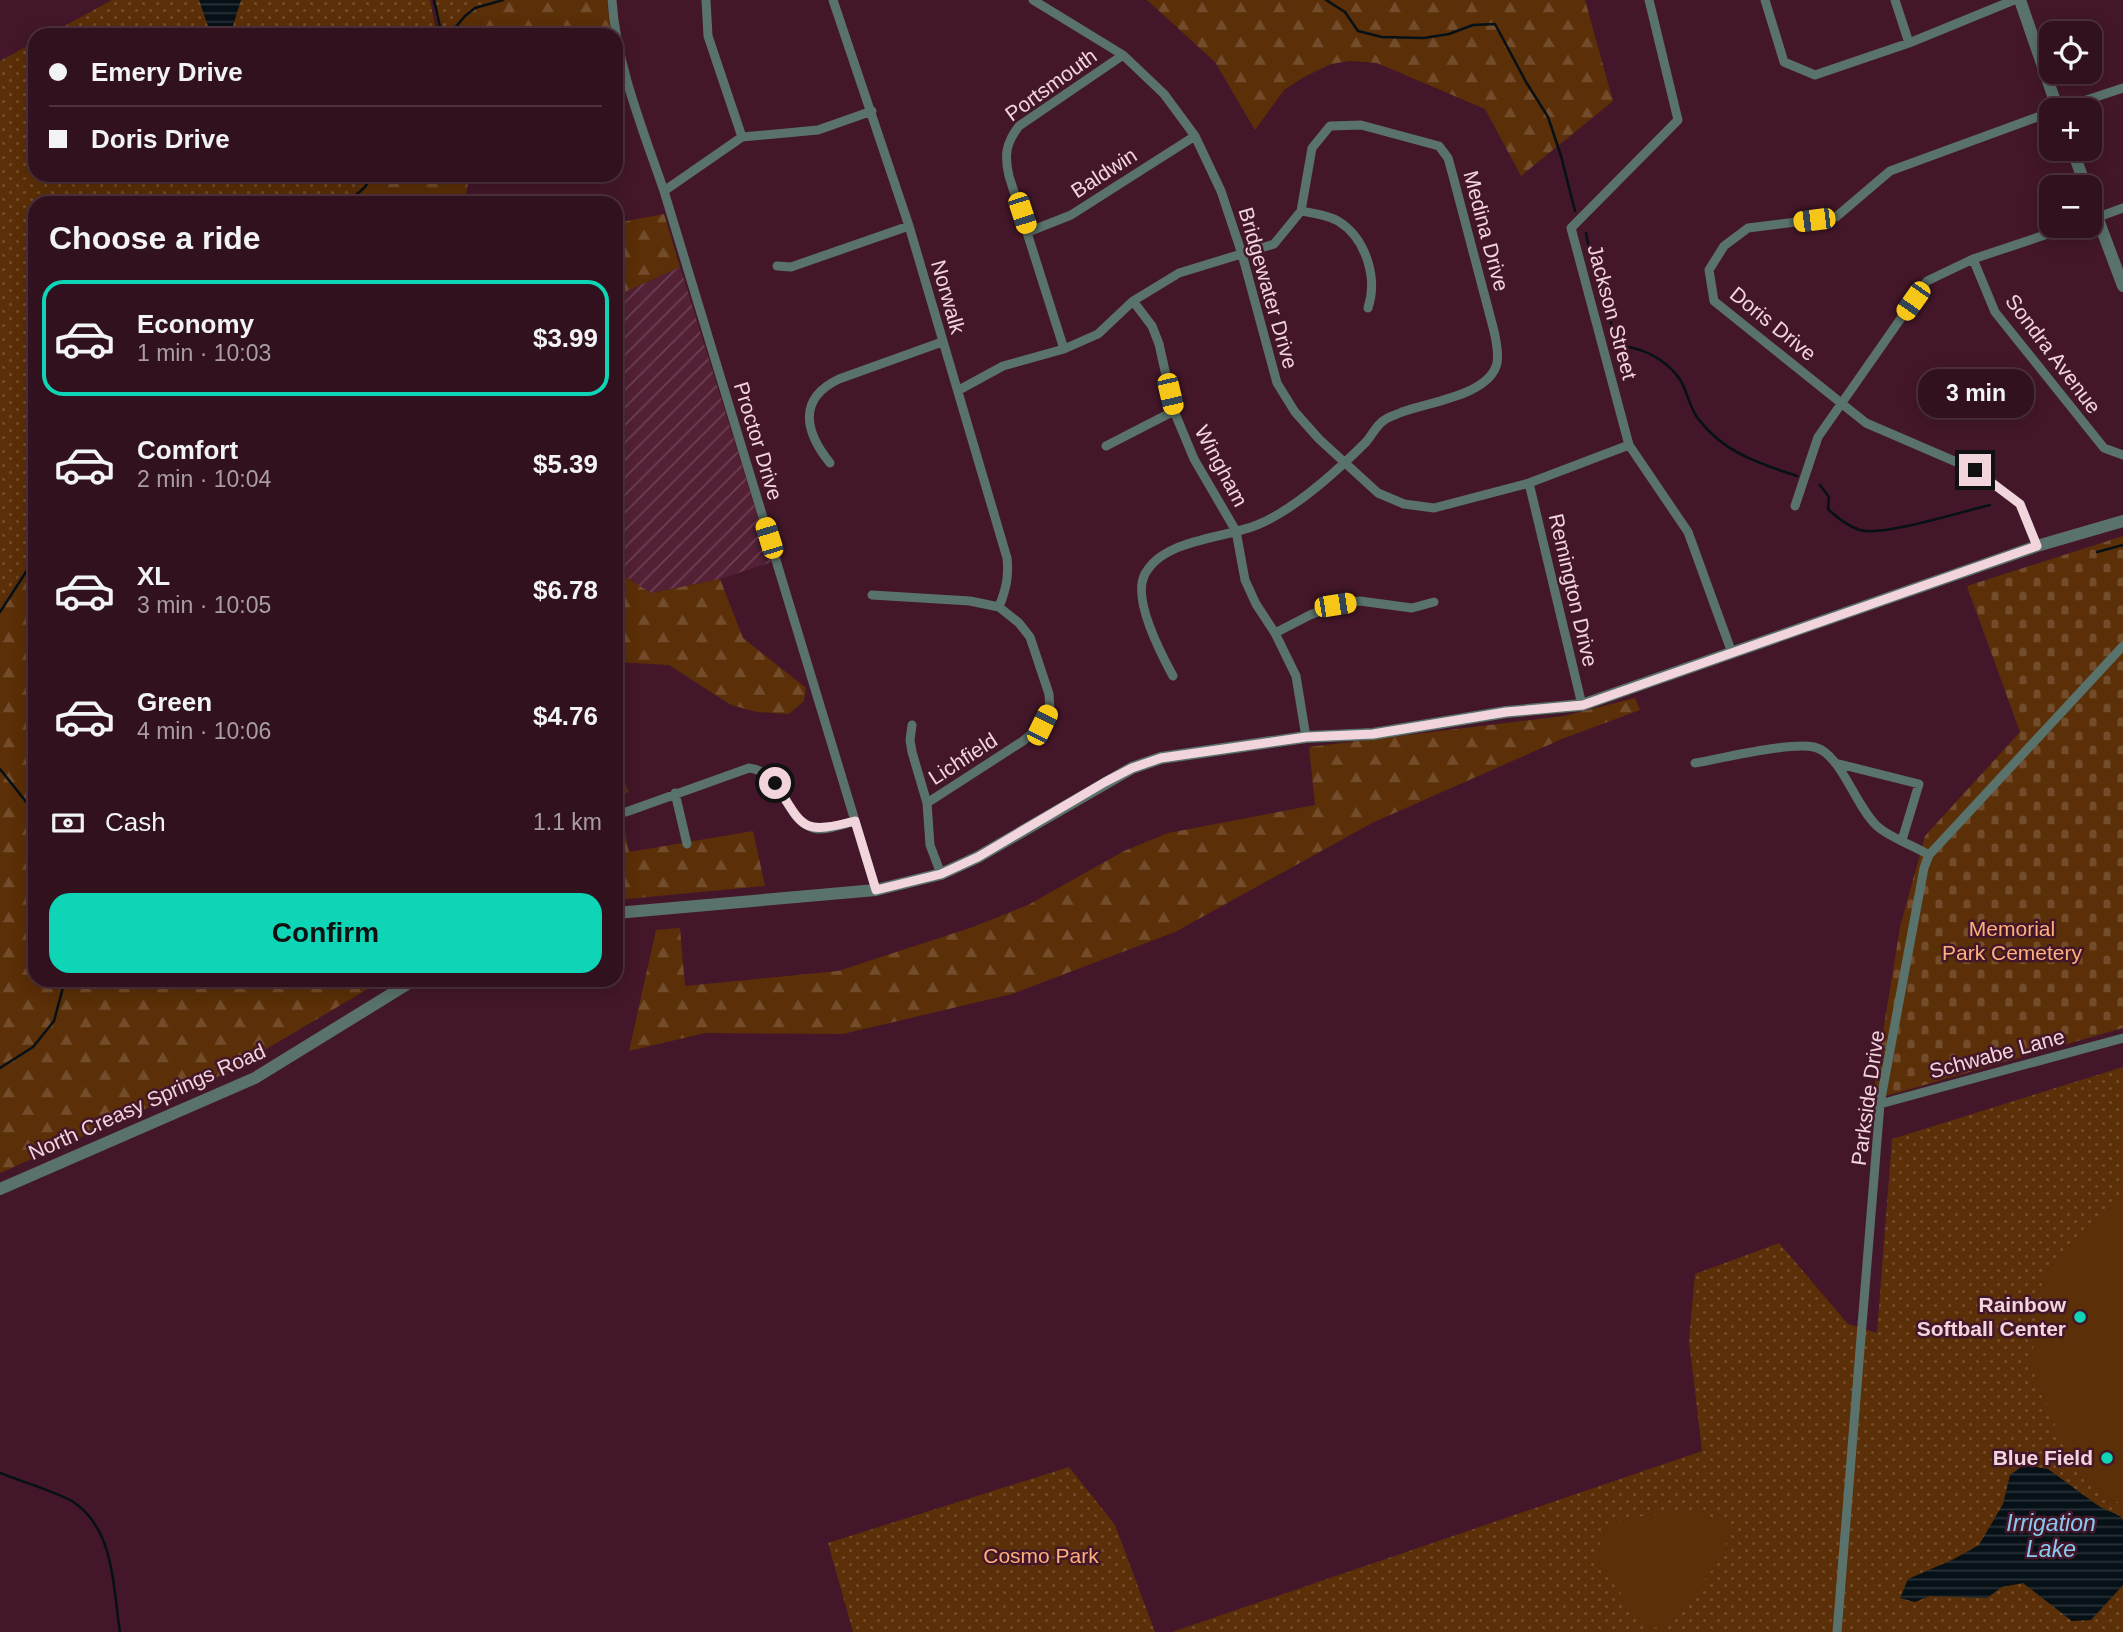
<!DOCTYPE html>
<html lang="en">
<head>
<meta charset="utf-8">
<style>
	:root { --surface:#32111f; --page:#3a1a28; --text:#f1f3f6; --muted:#a89da4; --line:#4d313d; --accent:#0dd5b5 }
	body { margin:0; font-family:Helvetica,sans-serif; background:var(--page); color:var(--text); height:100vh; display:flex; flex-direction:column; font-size:26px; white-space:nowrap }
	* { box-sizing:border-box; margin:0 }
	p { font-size:23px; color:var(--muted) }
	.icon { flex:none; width:38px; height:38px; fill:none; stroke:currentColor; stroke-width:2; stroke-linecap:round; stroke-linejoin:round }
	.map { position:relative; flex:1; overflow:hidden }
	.drawer { position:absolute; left:28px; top:196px; width:595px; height:791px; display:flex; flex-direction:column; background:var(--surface); border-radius:21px; box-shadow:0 4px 18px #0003,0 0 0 2px var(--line) }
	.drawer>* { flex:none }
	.top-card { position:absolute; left:28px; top:28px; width:595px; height:154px; border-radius:21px; box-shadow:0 4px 18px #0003,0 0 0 2px var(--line); display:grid; align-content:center; height:154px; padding:0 21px; background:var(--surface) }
	.fabs { position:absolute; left:2039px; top:21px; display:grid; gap:14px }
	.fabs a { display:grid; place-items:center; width:63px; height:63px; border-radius:14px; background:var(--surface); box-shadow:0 4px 18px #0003,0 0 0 2px var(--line); font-size:35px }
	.end { position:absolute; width:32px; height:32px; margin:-16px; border:9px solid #f2d4dd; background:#111; box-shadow:0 0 0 4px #111 }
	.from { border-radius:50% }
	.bubble { position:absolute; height:49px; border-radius:21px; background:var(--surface); box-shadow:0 4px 18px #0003,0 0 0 2px var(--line); font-size:23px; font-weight:700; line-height:49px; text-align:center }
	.car { position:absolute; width:21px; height:42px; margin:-21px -10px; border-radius:9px; box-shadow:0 0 5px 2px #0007; background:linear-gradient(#f5c518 24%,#345 0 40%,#f5c518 0 76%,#345 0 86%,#f5c518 0) }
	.top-card b { display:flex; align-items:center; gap:24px; height:66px; font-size:26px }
	.top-card b+b { border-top:2px solid var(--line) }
	.top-card i { width:18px; height:18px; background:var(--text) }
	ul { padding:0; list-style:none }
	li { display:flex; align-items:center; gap:21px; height:116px; margin:0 14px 10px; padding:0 7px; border:4px solid transparent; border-radius:21px }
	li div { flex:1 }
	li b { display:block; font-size:26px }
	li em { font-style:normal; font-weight:700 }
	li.current { border-color:var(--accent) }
	li>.icon { width:63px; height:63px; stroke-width:1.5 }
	h2 { padding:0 21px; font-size:32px; line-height:84px }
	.pay { display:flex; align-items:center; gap:18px; height:77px; padding:0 21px; font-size:26px }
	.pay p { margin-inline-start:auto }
	.action { display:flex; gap:14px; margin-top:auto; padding:14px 21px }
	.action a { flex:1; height:80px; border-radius:21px; background:var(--accent); color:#111; font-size:28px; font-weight:700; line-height:80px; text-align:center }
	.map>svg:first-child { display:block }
	.industrial { fill:url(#industrial-furrows) }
	.forest { fill:url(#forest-firs) }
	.cemetery { fill:url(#cemetery-stones) }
	.park { fill:url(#park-dots) }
	.pitch { fill:#5b2f07 }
	.water { fill:url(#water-rules) }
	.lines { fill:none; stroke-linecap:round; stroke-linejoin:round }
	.stream { stroke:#051017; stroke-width:2.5 }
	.minor { stroke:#59726b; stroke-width:9 }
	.tertiary { stroke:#59726b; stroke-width:12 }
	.route { stroke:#f2d4dd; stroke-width:9 }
	.poi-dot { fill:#0dd5b5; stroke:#431729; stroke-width:2.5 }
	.labels { text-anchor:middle; stroke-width:5; stroke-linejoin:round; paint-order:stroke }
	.street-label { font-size:21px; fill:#f2d4dd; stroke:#431729 }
	.park-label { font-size:21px; fill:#feb17a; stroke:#431729 }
	.poi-label { font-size:21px; font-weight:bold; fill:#f2d4dd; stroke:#431729; text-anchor:end }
	.water-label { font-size:23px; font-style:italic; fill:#8acaf1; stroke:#431729 }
</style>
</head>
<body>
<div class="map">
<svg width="2123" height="1632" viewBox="0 0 2123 1632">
	<defs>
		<pattern id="industrial-furrows" width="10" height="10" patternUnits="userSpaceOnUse" patternTransform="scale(1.75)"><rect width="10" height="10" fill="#532036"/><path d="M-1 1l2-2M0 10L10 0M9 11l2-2" fill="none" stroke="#6c4053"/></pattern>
		<pattern id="forest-firs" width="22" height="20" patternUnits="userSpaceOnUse" patternTransform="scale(1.75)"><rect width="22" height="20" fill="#5b2f07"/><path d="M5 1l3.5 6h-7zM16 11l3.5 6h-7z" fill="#734c2b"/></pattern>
		<pattern id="cemetery-stones" width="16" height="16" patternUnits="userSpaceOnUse" patternTransform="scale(1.75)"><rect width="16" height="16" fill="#5b2f07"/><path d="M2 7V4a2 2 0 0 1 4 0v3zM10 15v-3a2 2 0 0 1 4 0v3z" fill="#734c2b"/></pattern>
		<pattern id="park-dots" width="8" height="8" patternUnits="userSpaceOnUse" patternTransform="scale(1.75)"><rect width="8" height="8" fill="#5b2f07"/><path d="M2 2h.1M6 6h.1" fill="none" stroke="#734c2b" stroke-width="1.8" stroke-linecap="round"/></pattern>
		<pattern id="water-rules" width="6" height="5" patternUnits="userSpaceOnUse" patternTransform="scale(1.75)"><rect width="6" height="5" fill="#051017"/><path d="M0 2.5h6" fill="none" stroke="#2a3238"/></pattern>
	</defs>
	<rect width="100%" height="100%" fill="#431729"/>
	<!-- industrial -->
	<path class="industrial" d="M680,267L772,562L720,579L651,593L619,573L616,564V296Z"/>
	<!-- forest -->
	<path class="forest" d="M503,0H607L611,35H449L465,16L475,8Z
		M1147,0H1585L1613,101L1521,176L1485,109L1377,63L1350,61L1331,64L1304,77L1284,90L1255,130L1215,62Z
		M367,175H473L468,184L464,203H341L361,185Z
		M664,214L680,267L616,296V223Z
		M35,533V980H383L224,1074L0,1173V606L34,553Z
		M616,564L619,573L651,593L720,579L743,638L806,688L804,701L789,714L757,712L731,705L669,665L616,662Z
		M1635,698L1640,710L1562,739L1372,823L1175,932L1012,994L843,1034L705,1033L629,1051L656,930L680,928L685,986L838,971L973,927L1028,905L1124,851L1168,833L1315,805L1309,747L1564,716Z
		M616,765L629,792L618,796L629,852L753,831L765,886L616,900Z"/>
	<!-- cemetery -->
	<path class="cemetery" d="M2123,536V1028L1872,1100L1900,927L1925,836L2020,732L1967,586Z"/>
	<!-- park -->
	<path class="park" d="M112,0H430L437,35H48Z
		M433,0H503L475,9L465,16L449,35H440Z
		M35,42V175H367L361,185L341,203H35L34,553L0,606V61Z
		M2123,1067V1632H1172L1702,1451L1689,1340L1695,1274L1779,1243L1848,1324L1877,1333L1892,1139Z
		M1069,1467L1115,1525L1155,1632H853L828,1543Z"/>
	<!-- pitch -->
	<path class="pitch" d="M2123,1190V1505L2096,1491L2055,1425L2031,1363L2045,1272Z
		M1676,1513L1697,1514L1726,1522L1732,1534L1726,1542L1724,1558L1717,1563L1694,1594L1661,1627L1650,1628L1605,1574L1596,1558C1598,1551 1600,1543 1603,1536C1613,1515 1656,1515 1676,1513Z"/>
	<!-- water -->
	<path class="water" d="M199,0H241L232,29L228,35H211Z
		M2024,1465L2048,1469L2100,1507L2120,1516L2123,1520V1585L2091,1620L2072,1621L2023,1583L2002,1587L1987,1598L1930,1596L1915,1602L1900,1598L1908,1579L1952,1560L1979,1545L2003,1504L2010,1475Z"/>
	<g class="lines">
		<!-- stream -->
		<path class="stream" d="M434,0L442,35
			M1326,0L1345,12L1358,31L1382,37L1424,38L1449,34L1473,25L1495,24L1526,82L1548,117L1561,156L1575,211
			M449,35L465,16L475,8L503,0
			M347,203L365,187L372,175
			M1586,233L1594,273L1619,346C1642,347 1665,359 1679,378C1686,388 1688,401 1694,412C1697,419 1705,427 1711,433C1734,456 1767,466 1797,476
			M1820,485L1829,497L1828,509C1837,518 1848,526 1860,530C1882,537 1964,511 1990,505
			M2097,552L2123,545
			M0,612L35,558
			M0,769L35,813
			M0,1068L33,1047L54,1021L65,980
			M0,1473C19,1481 61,1493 75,1503C115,1532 113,1588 120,1632"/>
		<!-- minor -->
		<path class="minor" d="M612,0C616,64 643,130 664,191L876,890
			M706,0L708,36L742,137
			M833,0L909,226L1007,558C1009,577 1006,589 999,607
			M1033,0L1123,55L1164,94L1195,136L1221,191L1242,254L1277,383L1295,412L1319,439L1378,493L1404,504L1434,508L1529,483L1629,445
			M1649,0L1678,120L1571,228L1629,445L1688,532L1732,653
			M1765,0L1784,62L1815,75L1909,43L2014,0
			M1895,0L1909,43
			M2056,110L2123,88
			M664,191L742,137L818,130L872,111
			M1301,211C1312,213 1328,215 1338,221C1366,238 1378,278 1368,308
			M2090,220L2123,208
			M1028,232L1071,215L1195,136
			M1973,259L1995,312L2104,448L2123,455
			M777,266L791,267L909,226
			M1133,301L1152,326L1159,344L1174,411L1194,459L1236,531L1245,580L1256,604L1275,633L1296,676L1306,737
			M1064,349L1009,176C1004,155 1006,143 1019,126L1123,55
			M959,390L1003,366L1064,349L1098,334L1133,301L1179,273L1274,244L1301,211L1312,148L1330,126L1361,125L1439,146L1448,158L1453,176L1494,331C1496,341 1499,352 1497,363C1490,395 1429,402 1402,412C1396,415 1387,417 1383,421C1376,426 1372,435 1366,442C1337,471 1296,509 1257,525C1223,539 1161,539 1144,576C1133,601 1161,654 1173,676
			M1106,446L1174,411
			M830,463C805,432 797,399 839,379L942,342
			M1529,483L1582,705
			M1795,506L1818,437L1927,281L1973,259L2072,226
			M2037,546L2020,504L1975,470L1866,423L1714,301L1709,270L1724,246L1748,228L1836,217L1890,171L2051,112
			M872,595L970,601L999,607L1019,623L1030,637L1049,694L1050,711L1042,725L1023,741L927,803
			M1275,633L1310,615L1335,605L1360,601L1412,608L1434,602
			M912,725L910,740L912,752L927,803L930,845L941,874
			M1695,763C1723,758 1789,742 1814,747C1841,753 1855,806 1877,826C1890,838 1913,845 1929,855
			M1835,763L1919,784L1902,840
			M675,793L687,844
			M626,812L749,768C786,772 784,824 817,829C829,830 844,824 855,821
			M1880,1104L2123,1038
			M1837,1632L1880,1104L1924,868L1929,855L2123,646"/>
		<!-- tertiary -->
		<path class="tertiary" d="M2020,0L2058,110
			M2072,149L2086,187
			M2090,198L2123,286
			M616,913L876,890L941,874L978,857L1132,768L1161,758L1306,737L1373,734L1506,712L1582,705L2037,546L2123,521
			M0,1189L255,1078L414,980"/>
	</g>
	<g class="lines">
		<!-- route -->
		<path class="route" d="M775,783C804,828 800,835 855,821L876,890L941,874L978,857L1105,782L1132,768L1161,758L1306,737L1373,734L1506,712L1583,705L2037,546L2020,504L1975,470"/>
	</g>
	<!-- markers -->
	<g class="poi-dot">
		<circle cx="2080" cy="1317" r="7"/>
		<circle cx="2107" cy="1458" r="7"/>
	</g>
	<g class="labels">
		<!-- street labels -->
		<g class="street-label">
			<text transform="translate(1051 85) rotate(-36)" y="7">Portsmouth</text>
			<text transform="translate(1104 173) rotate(-33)" y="7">Baldwin</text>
			<text transform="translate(1486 231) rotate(75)" y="7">Medina Drive</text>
			<text transform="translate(1268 288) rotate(74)" y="7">Bridgewater Drive</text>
			<text transform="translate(948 297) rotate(74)" y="7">Norwalk</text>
			<text transform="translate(1612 312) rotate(75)" y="7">Jackson Street</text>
			<text transform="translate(1773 324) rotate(39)" y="7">Doris Drive</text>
			<text transform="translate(2053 354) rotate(53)" y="7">Sondra Avenue</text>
			<text transform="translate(758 441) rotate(73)" y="7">Proctor Drive</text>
			<text transform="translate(1221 466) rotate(62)" y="7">Wingham</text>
			<text transform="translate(1573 590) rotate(77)" y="7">Remington Drive</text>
			<text transform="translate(963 759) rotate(-33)" y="7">Lichfield</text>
			<text transform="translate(1997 1054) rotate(-15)" y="7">Schwabe Lane</text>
			<text transform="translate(1868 1098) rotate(-82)" y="7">Parkside Drive</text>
			<text transform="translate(147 1102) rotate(-24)" y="7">North Creasy Springs Road</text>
		</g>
		<!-- park labels -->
		<g class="park-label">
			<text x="2012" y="936">Memorial<tspan x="2012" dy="24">Park Cemetery</tspan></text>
			<text x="1041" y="1563">Cosmo Park</text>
		</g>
		<!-- poi labels -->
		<g class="poi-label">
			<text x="2066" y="1312">Rainbow<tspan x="2066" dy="24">Softball Center</tspan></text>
			<text x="2093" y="1465">Blue Field</text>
		</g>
		<!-- water labels -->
		<g class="water-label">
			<text x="2051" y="1531">Irrigation<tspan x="2051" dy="26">Lake</tspan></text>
		</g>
	</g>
</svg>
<div class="fabs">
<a><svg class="icon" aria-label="locate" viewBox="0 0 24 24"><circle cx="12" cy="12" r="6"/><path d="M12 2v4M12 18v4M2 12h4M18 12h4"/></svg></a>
<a>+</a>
<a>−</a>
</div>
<i class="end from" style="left:775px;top:783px"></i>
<i class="end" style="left:1975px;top:470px"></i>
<div class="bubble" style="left:1918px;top:369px;width:116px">3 min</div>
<i class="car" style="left:1022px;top:213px;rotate:162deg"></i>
<i class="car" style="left:1814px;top:220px;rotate:263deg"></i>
<i class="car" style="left:1913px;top:301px;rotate:215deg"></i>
<i class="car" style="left:1170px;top:394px;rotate:167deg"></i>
<i class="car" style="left:769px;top:538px;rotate:343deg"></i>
<i class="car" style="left:1335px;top:605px;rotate:81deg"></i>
<i class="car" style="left:1042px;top:725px;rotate:26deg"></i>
<div class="top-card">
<b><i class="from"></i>Emery Drive</b>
<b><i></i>Doris Drive</b>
</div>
<section class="drawer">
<h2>Choose a ride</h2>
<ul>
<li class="current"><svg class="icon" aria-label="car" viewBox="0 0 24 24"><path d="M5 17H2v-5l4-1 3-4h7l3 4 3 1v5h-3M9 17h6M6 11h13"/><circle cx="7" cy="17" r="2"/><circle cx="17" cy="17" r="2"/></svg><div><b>Economy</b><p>1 min · 10:03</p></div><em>$3.99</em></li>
<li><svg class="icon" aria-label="car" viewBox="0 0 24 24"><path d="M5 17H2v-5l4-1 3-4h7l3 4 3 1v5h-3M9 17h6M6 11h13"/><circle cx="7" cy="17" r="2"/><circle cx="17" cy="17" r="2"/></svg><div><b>Comfort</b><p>2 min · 10:04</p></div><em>$5.39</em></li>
<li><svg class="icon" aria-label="car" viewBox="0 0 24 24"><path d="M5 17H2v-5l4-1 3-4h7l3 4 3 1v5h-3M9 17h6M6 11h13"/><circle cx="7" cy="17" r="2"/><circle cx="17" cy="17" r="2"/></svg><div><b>XL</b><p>3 min · 10:05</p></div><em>$6.78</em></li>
<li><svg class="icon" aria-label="car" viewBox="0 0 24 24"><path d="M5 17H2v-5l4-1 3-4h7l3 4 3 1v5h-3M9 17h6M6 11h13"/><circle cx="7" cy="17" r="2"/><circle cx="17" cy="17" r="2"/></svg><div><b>Green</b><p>4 min · 10:06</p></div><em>$4.76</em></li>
</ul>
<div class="pay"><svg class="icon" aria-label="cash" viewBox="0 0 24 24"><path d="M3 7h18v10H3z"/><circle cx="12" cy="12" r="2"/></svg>Cash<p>1.1 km</p></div>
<div class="action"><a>Confirm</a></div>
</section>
</div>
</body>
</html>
